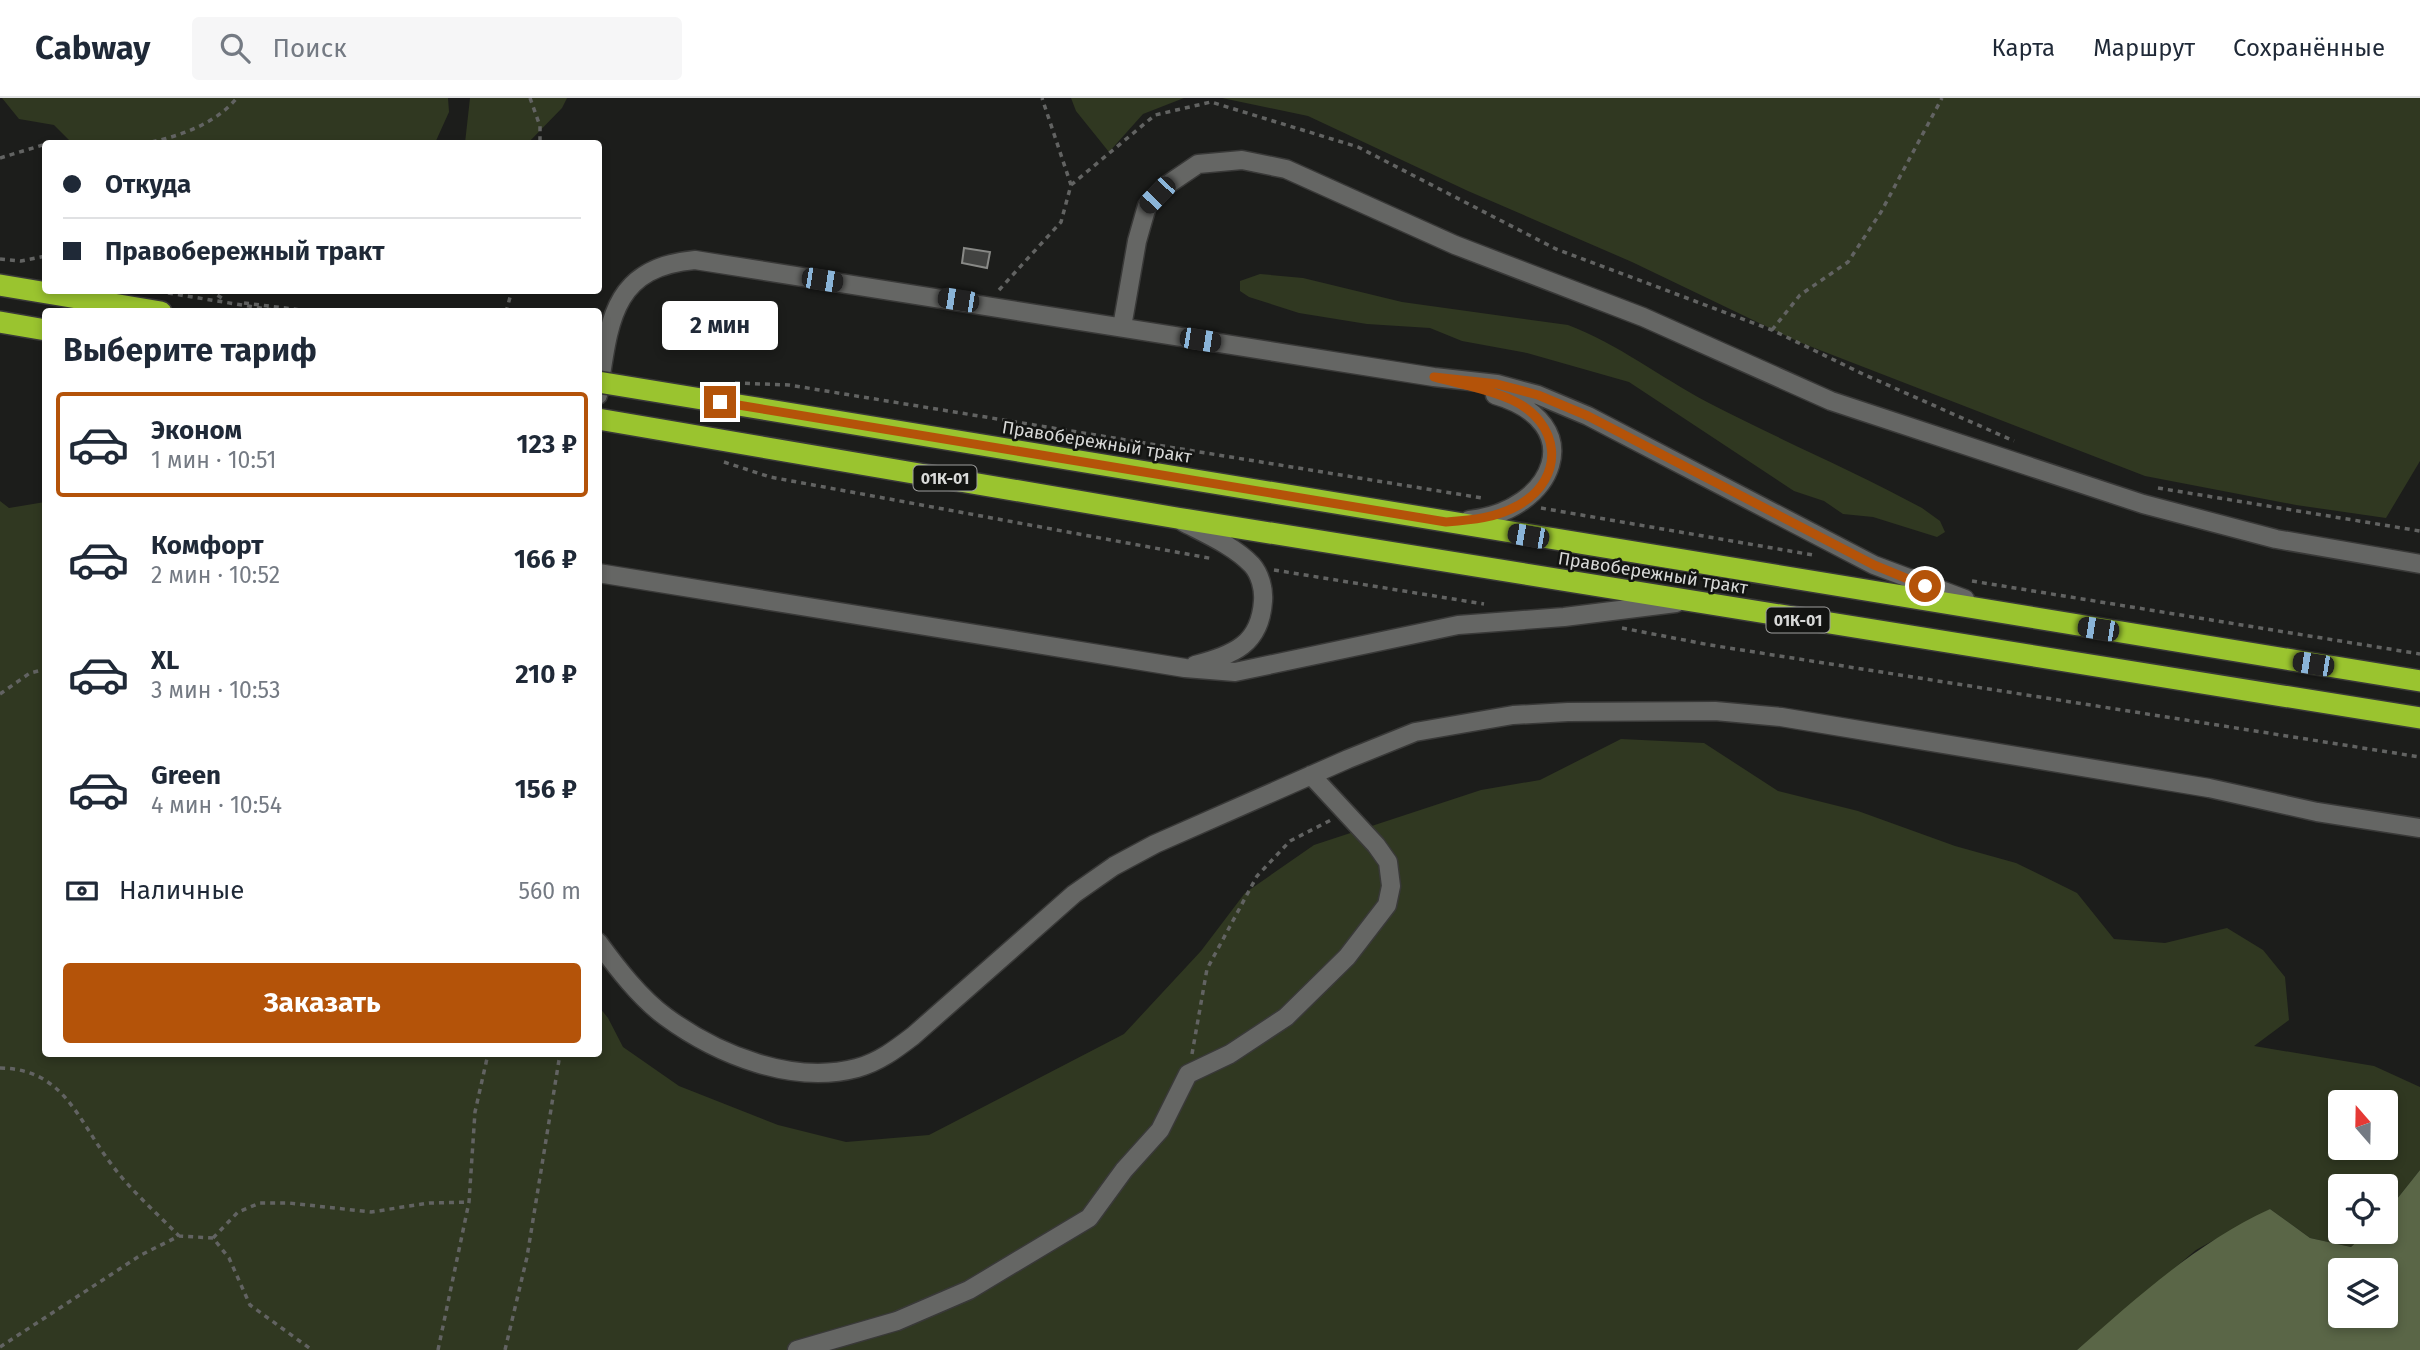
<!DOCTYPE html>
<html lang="ru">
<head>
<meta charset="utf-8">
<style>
	:root { --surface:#fff; --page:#f6f6f7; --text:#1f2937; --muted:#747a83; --line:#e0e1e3; --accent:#b45309 }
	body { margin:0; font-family:"Fira Sans",sans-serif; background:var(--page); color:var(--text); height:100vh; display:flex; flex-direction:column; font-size:26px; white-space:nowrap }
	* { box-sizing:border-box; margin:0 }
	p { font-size:23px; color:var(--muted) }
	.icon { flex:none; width:38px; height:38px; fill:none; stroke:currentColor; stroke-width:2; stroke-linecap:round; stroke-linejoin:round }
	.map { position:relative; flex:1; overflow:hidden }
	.drawer { position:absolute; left:42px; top:210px; width:560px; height:749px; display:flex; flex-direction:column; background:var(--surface); border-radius:7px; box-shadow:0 4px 10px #0003 }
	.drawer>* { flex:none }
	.hud { position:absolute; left:42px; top:42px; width:560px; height:154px; border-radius:7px; box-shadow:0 4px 10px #0003; display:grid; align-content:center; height:154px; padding:0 21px; background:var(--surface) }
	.needle { width:46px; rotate:340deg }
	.buttons { position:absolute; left:2328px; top:992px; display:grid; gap:14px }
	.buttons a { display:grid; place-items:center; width:70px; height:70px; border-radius:7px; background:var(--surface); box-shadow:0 4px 10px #0003; font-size:35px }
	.end { position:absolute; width:32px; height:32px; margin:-16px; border:9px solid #b45309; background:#fff; box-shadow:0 0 0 4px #fff }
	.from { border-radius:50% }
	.bubble { position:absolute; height:49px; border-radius:7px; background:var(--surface); box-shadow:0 4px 10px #0003; font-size:23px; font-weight:700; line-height:49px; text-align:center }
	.car { position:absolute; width:21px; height:42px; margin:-21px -10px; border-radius:9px; box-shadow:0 0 5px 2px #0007; background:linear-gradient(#222 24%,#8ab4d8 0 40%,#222 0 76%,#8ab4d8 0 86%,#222 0) }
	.hud b { display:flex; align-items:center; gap:24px; height:66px; font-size:26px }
	.hud b+b { border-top:2px solid var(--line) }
	.hud i { width:18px; height:18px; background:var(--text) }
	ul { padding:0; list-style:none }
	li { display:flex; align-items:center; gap:21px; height:105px; margin:0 14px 10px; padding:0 7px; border:4px solid transparent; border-radius:7px }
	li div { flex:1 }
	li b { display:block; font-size:26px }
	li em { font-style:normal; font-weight:700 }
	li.selected { border-color:var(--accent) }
	li>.icon { width:63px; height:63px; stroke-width:1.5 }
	h2 { padding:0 21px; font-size:32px; line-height:84px }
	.pay { display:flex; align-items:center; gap:18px; height:77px; padding:0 21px; font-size:26px }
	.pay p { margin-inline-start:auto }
	.action { display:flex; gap:14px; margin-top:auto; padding:14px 21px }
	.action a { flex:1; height:80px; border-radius:7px; background:var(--accent); color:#fff; font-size:28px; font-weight:700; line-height:80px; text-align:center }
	header { display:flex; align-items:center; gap:42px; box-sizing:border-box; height:98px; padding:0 35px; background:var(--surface); border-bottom:2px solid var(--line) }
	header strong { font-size:33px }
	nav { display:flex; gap:38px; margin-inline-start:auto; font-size:24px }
	.search { width:490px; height:63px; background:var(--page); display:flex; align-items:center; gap:18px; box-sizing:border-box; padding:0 24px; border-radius:7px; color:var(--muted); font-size:26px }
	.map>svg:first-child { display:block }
	.green { fill:#303821; fill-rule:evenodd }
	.water { fill:#5a6647; fill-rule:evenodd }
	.building { fill:#424341; stroke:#888986; stroke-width:2 }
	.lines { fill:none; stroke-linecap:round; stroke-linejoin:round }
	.minor-casing { stroke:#393938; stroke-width:21 }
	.highway-casing { stroke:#393938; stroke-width:24 }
	.path { stroke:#626362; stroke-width:3.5; stroke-dasharray:5 5; stroke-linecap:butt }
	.minor { stroke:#656664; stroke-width:18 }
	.highway { stroke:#9ac42f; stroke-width:21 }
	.highway-bridge-casing { stroke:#393938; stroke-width:24; stroke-linecap:butt }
	.highway-bridge { stroke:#9ac42f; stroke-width:21 }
	.route { stroke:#b45309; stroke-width:9 }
	.labels { text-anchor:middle; stroke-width:5; stroke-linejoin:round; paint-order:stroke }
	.shield { fill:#131412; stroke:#9d9e9d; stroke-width:2 }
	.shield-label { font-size:16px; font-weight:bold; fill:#d8d9d8 }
	.street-label { font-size:18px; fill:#d8d9d8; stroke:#131412 }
</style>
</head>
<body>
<header>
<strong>Cabway</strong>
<div class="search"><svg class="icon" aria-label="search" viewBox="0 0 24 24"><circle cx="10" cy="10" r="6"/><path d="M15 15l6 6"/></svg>Поиск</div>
<nav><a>Карта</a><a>Маршрут</a><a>Сохранённые</a></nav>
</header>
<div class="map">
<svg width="2420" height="1252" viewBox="0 0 2420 1252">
	<rect width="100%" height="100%" fill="#1c1d1b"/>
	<!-- green -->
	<path class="green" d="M2,0H448L449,14L435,45L73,46L54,27L19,21Z
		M470,0H567L562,10L528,45H465Z
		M1071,0H1184L1143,16L1109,54L1076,13Z
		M1222,0H2420V363L2386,420L2296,407L2145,378L1799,244L1632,164L1468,93L1308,18Z
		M1260,176L1303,180L1402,204L1568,227C1618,246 1660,279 1707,304C1778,341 1852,372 1922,410L1940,423L1945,434L1937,439L1873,419L1843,416L1824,403L1794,393L1629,284L1527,255L1462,243L1430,230L1367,226L1299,215L1249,199L1240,193V183Z
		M0,403L9,410L45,404L46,956H598L599,909L608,920L623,949L679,988L778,1027L846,1044L929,1037L1124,936L1201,853L1245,795L1314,747L1481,692L1540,682L1621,641L1704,645L1778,693L1858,713L1955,748L2016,765L2077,795L2114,841L2165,845L2227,830L2263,852L2285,879L2289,922L2254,948L2374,968L2420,989V1072L2385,1116V1088H2340V1134H2367L2351,1149L2310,1140L2270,1111L2196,1152L2077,1252H0ZM2340,1004H2385V1050H2340Z"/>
	<!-- water -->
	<path class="water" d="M2420,1072V1252H2077C2138,1199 2196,1145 2270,1111L2310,1140L2351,1149L2367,1134H2385V1116ZM2340,1172H2385V1218H2340Z"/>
	<!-- building -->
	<path class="building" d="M964,150L990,154L987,170L962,165Z"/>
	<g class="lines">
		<defs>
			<path id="minor" d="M1122,229L1137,143L1147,108L1167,87L1198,66L1242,62L1286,71L1455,147L1643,219L1831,303L2143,406L2276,441L2420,466
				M598,297C609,227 610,169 695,162L1434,279L1497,286L1538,297L1588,318L1874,467L1965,501
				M1469,422C1555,413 1591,325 1495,297
				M1183,424C1206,436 1234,448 1252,467C1260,476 1264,491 1263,503C1260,547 1234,556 1195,567
				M598,475L1185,570L1235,574L1458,527L1564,519L1676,505
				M598,844C617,870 640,900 666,919C718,957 793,987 857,970C879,964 896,951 913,938L1074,796L1114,768L1155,746L1348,661L1415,634L1513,617L1568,614L1715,613L1781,619L2209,690L2317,714L2420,730
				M797,1252L897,1223L969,1192L1089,1120L1124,1072L1160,1032L1188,976L1230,956L1286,919L1347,859L1387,807L1391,788L1388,764L1376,747L1311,677"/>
			<path id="highway" d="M0,187L161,214
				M0,224L46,232
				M720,304L2420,583
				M598,321L1177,420L2420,620"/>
		</defs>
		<!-- minor casing -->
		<use href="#minor" class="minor-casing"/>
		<!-- highway casing -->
		<use href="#highway" class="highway-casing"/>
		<!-- path -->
		<path class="path" d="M530,0L540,28V46
			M142,46C177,39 213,28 237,0
			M0,60L46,46
			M1071,87L1155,17L1211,4L1358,49L1556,151L1772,232L1865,277L2014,343
			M0,161L21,163L46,158
			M209,192L225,202
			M999,192L1061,124L1071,87L1042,0
			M168,195L285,214
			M244,205L318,214
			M506,214L512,192
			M1772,232L1800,197L1848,164L1881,114L1942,0
			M735,285L789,287L1482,400
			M724,364L770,379L1214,461
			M2158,390L2420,433
			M1541,410L1813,457
			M1274,472L1484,506
			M1972,483L2420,556
			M1622,530L1710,547L2420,659
			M0,596L30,575L46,571
			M1192,956L1207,871L1257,778L1290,743L1331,722
			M0,970C65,971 78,1023 112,1067C131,1093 157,1115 179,1138
			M213,1140L238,1114L260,1105H289L371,1114L429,1105L469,1104
			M0,1249L141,1157L179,1138L213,1140L229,1160L250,1207L312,1252
			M438,1252L469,1104L475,1014L488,956
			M505,1252L527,1159L560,956"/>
		<!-- minor -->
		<use href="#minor" class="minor"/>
		<!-- highway -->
		<use href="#highway" class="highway"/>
		<defs>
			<path id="highway-bridge" d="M598,284L720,304"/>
		</defs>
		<!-- highway-bridge casing -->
		<use href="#highway-bridge" class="highway-bridge-casing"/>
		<!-- highway-bridge -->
		<use href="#highway-bridge" class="highway-bridge"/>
	</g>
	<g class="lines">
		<!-- route -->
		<path class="route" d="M720,304L1446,424C1472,422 1496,420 1519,407C1567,379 1560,324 1512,302C1489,291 1459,286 1434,279L1497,286L1538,297L1588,318L1874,467L1925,488"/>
	</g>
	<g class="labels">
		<!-- shield labels -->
		<g class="shield">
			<rect x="913.5" y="367.5" width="63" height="25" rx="5"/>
			<rect x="1766.5" y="509.5" width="63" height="25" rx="5"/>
		</g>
		<g class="shield-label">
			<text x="945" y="386">01К-01</text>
			<text x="1798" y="528">01К-01</text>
		</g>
		<!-- street labels -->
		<g class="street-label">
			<text transform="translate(1097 344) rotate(9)" y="6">Правобережный тракт</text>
			<text transform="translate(1653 475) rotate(9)" y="6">Правобережный тракт</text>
		</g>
	</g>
</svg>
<div class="buttons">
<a><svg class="needle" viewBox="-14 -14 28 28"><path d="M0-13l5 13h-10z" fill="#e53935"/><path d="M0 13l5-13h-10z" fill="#747a83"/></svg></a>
<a><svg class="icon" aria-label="locate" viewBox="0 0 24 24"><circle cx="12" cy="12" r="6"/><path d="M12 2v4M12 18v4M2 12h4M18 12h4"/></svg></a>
<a><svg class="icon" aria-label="layers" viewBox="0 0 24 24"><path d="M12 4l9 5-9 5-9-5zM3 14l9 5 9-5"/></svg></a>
</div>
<i class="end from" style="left:1925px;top:488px"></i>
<i class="end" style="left:720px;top:304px"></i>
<div class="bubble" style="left:662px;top:203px;width:116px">2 мин</div>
<i class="car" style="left:1157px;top:97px;rotate:224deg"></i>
<i class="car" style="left:822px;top:182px;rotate:99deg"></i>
<i class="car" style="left:958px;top:202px;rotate:279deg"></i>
<i class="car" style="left:1200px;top:242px;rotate:99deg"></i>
<i class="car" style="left:1528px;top:438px;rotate:280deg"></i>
<i class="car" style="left:2098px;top:531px;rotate:279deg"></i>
<i class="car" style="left:2313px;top:566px;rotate:279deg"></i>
<div class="hud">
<b><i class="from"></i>Откуда</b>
<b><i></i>Правобережный тракт</b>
</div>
<section class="drawer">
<h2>Выберите тариф</h2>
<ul>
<li class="selected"><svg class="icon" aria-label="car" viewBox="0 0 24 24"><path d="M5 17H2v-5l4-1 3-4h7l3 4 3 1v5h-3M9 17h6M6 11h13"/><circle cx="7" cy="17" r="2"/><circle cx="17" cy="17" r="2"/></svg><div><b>Эконом</b><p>1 мин · 10:51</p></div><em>123 ₽</em></li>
<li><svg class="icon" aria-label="car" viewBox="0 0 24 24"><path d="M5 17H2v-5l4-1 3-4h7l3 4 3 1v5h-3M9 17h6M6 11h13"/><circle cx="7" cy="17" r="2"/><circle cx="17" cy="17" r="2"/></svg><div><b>Комфорт</b><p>2 мин · 10:52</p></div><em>166 ₽</em></li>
<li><svg class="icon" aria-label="car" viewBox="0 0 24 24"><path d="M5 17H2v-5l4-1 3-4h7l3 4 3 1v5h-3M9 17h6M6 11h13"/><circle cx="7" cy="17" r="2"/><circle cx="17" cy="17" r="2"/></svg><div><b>XL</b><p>3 мин · 10:53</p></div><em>210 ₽</em></li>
<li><svg class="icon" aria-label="car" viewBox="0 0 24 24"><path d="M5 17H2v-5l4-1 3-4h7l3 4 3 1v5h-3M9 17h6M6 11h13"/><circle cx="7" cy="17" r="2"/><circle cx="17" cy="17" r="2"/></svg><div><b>Green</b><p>4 мин · 10:54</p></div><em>156 ₽</em></li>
</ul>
<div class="pay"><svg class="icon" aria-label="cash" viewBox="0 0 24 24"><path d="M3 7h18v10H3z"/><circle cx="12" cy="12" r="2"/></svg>Наличные<p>560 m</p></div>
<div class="action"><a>Заказать</a></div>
</section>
</div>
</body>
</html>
